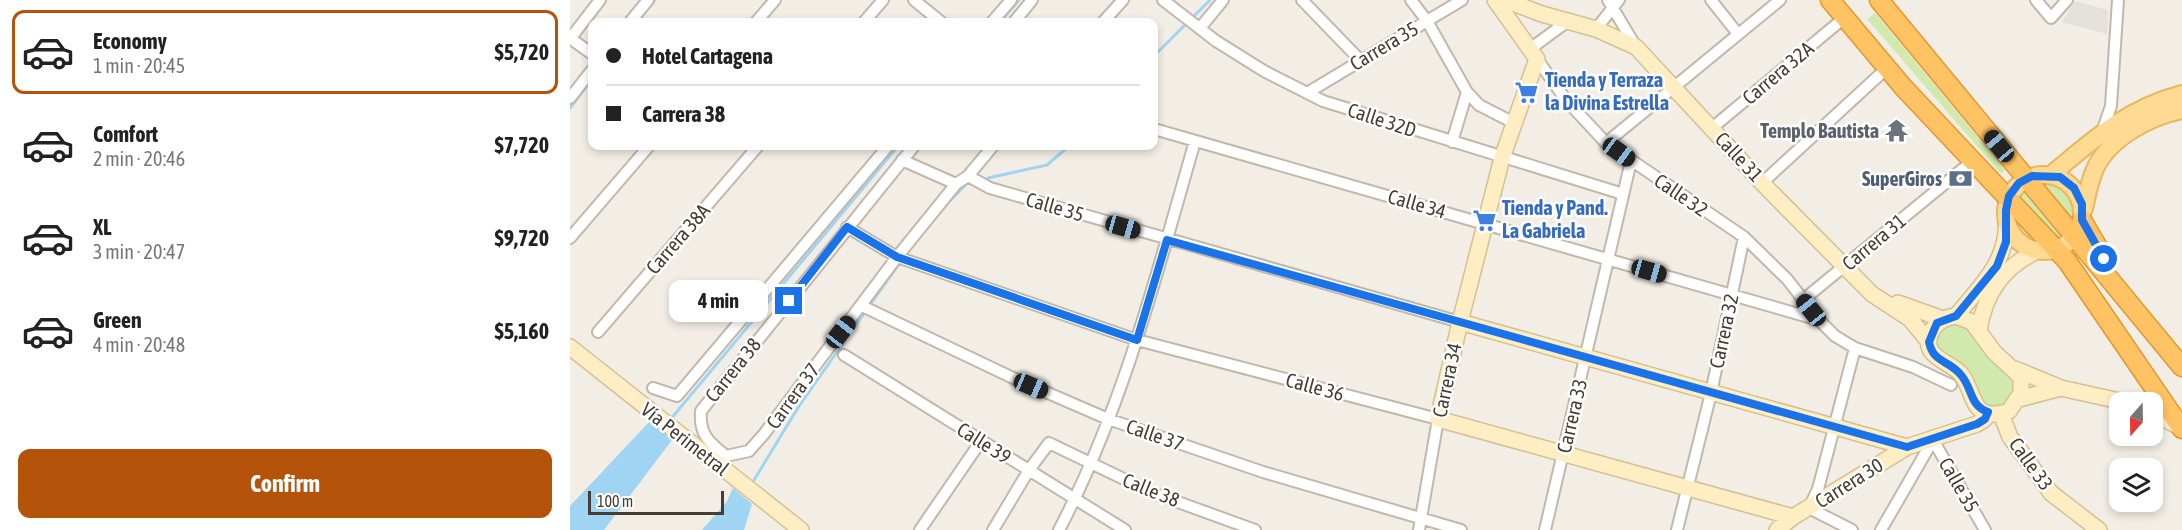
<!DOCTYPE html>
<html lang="en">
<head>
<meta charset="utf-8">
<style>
	:root { --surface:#fff; --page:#f6f6f6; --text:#222; --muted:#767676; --line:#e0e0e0; --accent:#b45309 }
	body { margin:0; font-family:"Asap Condensed",sans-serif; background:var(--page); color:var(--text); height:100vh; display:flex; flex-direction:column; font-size:22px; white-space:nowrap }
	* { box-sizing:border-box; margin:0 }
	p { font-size:20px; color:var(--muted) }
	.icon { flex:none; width:33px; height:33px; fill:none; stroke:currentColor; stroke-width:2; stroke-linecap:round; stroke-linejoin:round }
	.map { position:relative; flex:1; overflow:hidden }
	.drawer { display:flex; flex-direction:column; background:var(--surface); width:570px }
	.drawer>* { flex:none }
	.top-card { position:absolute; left:18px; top:18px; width:570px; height:132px; border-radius:12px; box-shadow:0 3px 9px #0003; display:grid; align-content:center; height:132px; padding:0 18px; background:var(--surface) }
	.needle { width:39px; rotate:200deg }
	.tools { position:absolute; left:1539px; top:392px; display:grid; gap:12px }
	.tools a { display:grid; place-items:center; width:54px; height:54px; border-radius:12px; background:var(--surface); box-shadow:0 3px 9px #0003; font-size:30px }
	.scale { position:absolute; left:18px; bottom:15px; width:136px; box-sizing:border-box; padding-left:6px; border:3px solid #463e34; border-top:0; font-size:16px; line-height:21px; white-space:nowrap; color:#463e34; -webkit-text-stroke:4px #fff; paint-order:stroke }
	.end { position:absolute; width:27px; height:27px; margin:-14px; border:8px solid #1a73e8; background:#fff; box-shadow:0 0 0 3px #fff }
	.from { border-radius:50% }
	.bubble { position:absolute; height:42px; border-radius:12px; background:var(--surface); box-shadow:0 3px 9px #0003; font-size:20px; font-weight:700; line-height:42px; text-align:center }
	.car { position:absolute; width:18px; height:36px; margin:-18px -9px; border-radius:8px; box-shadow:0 0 4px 2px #0007; background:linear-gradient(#222 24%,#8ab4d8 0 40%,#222 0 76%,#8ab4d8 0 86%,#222 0) }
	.top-card b { display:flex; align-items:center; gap:21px; height:57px; font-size:22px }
	.top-card b+b { border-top:2px solid var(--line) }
	.top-card i { width:15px; height:15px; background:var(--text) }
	ul { padding:10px 0 0; list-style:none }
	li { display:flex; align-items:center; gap:18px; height:84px; margin:0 12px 9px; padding:0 6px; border:3px solid transparent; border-radius:12px }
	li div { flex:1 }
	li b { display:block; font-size:22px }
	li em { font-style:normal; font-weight:700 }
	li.on { border-color:var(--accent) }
	li>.icon { width:54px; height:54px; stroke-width:1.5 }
	.cta { display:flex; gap:12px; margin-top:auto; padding:12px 18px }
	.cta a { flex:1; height:69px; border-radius:12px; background:var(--accent); color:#fff; font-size:24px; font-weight:700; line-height:69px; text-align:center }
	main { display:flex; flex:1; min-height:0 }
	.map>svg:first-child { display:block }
	.green { fill:#d1e9ac }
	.parking { fill:#e4e1dd }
	.water { fill:#9fd5f3 }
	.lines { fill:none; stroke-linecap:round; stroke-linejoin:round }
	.stream { stroke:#9fd5f3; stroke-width:3 }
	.street-casing { stroke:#c2b8aa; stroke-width:14 }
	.secondary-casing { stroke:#d5c093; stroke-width:18 }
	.primary-casing { stroke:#e8b75e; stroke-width:20 }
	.highway-casing { stroke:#e3972f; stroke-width:21 }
	.street { stroke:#fff; stroke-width:10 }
	.secondary { stroke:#ffedc3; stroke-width:15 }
	.primary { stroke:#ffda92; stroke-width:16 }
	.highway { stroke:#ffc364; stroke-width:18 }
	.route { stroke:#1a73e8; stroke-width:8 }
	.labels { text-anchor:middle; stroke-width:5; stroke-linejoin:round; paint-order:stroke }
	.street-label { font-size:20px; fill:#463e34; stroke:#fff }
	.shop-label { font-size:20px; font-weight:bold; fill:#366cbe; stroke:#fff; text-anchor:start }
	.worship-label { font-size:20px; font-weight:bold; fill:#5b616d; stroke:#fff; text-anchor:end }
	.service-label { font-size:20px; font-weight:bold; fill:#4e5e75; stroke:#fff; text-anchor:end }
</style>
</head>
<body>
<main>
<section class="drawer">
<ul>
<li class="on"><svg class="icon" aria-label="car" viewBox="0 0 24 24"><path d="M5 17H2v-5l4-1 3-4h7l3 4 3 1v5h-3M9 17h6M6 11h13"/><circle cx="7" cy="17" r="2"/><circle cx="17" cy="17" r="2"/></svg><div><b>Economy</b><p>1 min · 20:45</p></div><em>$5,720</em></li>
<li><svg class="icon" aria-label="car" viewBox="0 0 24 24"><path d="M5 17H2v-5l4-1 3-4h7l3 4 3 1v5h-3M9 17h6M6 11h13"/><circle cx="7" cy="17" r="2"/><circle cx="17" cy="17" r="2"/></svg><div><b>Comfort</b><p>2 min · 20:46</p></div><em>$7,720</em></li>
<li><svg class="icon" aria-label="car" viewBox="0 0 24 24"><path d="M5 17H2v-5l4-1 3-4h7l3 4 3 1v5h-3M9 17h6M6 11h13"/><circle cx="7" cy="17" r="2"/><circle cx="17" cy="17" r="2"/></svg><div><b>XL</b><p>3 min · 20:47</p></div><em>$9,720</em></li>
<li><svg class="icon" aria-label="car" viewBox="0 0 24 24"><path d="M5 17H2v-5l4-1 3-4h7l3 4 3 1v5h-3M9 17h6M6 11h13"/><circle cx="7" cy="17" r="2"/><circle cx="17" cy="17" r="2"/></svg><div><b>Green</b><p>4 min · 20:48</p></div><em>$5,160</em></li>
</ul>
<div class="cta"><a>Confirm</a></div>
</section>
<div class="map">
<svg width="1612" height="530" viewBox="0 0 1612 530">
	<rect width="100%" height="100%" fill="#f3eee5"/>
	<!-- green -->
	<path class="green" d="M1305,13L1435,170L1431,174L1297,19Z
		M1443 213a31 31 0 1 1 62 0a31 31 0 1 1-62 0Z
		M1385,322L1399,327L1446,378L1447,387L1433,407C1405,409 1386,371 1370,352C1364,337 1370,327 1385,322Z"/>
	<!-- parking -->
	<path class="parking" d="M1505,1L1538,10L1537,34L1492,22Z"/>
	<!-- water -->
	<path class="water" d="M80,421L102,440L34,530H0V506Z
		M163,488L182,504L174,530H132L157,501Z"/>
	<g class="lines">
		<!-- stream -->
		<path class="stream" d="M67,22L85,0
			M430,22L449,0
			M584,56L640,0
			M0,108L22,79
			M418,178L477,165L499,146
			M374,207L396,184
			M100,420L328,146
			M181,485L229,406L331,261"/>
		<defs>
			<path id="street" d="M344,0L371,22
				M593,0L646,41L694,71L753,101L1053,194
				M732,0L790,60
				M841,0L857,21L897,92L909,105L944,123
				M1038,0L1066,47
				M1141,0L1168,34
				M1466,0L1481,18L1497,0
				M60,22L78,0
				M186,22L205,0
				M294,22L313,0
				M422,22L441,0
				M444,22L462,0
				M533,22L553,0
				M630,28L653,0
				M1026,29L1049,0
				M0,38L22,54
				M0,39L30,0
				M960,49L998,21
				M967,59L996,100L1036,143L1174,237L1217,279L1249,320L1265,336L1285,348L1343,367L1381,385
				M737,93L892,0
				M0,98L22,70
				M1142,128L1274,18
				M584,129L1249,320
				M1532,132L1541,106L1548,0
				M882,142L897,92
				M1036,143L1210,0
				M332,160L386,184
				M398,176L420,188L890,322
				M1192,183L1317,68
				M277,227L327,257L567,340L868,419L849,530
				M0,238L79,146
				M1233,300L1395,167
				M292,306L441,377L538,419L693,472L891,530
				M28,332L188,146
				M274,355L555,530
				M83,388L107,396L318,146
				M1363,440L1415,530
				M156,456C139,442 129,435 131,411L344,146
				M150,466L156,456L179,451L194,434L327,257L386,184L398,176L423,146
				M350,530L411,441
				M423,530L459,470L479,443L583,493L685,530
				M489,530C553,408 587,273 625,141
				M975,530L1061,161
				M1107,530L1141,393L1174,237
				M1282,530L1239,508L1248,489L1285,348
				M1311,530L1363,440"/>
			<path id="secondary" d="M925,0L967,59L932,158L890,322L868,419L1223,517
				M935,0L972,14L1026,29L1066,47L1192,183L1302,294L1340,319L1359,342
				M1328,303L1373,319
				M1386,316L1402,322L1424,352L1451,377V393L1439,411C1400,424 1406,393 1391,374C1379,360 1347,357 1363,329C1368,321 1376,317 1386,316Z
				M1386,316C1411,285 1440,260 1436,217
				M890,322L1337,447
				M1409,330C1415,293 1433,267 1467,251
				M0,347L231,530
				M1445,369L1491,388
				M1449,399L1491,388L1554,402
				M1582,413L1612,428
				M1431,414L1440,437L1481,493L1529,530
				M1207,530L1223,517L1337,447L1407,424L1415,419L1417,413"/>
			<path id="primary" d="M1436 213a38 38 0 1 1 76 0a38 38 0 1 1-76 0Z
				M1481,175C1522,140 1558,108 1612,94
				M1514,209C1517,196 1519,182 1525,169C1539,138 1580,116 1612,110"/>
			<path id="highway" d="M1260,0L1333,87L1497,261L1612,429
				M1309,0L1612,367
				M1512,220L1536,261"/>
		</defs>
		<!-- street casing -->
		<use href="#street" class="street-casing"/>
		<!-- secondary casing -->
		<use href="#secondary" class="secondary-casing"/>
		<!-- primary casing -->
		<use href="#primary" class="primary-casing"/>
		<!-- highway casing -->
		<use href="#highway" class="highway-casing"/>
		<!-- street -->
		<use href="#street" class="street"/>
		<!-- secondary -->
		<use href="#secondary" class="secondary"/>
		<!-- primary -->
		<use href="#primary" class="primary"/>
		<!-- highway -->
		<use href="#highway" class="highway"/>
	</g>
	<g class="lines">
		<!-- route -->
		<path class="route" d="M219,301L277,227L327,257L567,340L597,240L1337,447L1407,424L1415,419L1418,412C1399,405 1403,389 1391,375C1379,360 1363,363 1359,342L1367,323L1386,316L1427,266L1436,242V210L1439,196L1449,183L1462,176L1490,177L1504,188L1512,204V220L1534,259"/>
	</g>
	<!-- icons -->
	<defs>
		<symbol id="supermarket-bare" viewBox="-9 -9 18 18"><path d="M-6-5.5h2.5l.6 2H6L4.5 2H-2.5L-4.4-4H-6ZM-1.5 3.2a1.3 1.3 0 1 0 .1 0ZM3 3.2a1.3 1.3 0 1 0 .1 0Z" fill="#3f7fe0" stroke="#fff" stroke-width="2.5" paint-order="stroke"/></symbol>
		<symbol id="temple-bare" viewBox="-9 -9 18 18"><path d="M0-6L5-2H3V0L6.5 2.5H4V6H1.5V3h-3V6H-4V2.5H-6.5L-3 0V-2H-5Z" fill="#6b7280" stroke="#fff" stroke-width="2.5" paint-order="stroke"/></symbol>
		<symbol id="bank-bare" viewBox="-9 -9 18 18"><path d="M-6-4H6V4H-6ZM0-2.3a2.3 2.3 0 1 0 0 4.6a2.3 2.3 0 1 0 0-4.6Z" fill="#5c6f8a" stroke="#fff" stroke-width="2.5" paint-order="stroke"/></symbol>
	</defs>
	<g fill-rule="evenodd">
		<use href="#supermarket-bare" x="940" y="76" width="33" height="33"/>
		<use href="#temple-bare" x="1310" y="114" width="33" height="33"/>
		<use href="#bank-bare" x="1374" y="162" width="33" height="33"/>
		<use href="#supermarket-bare" x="898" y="204" width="33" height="33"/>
	</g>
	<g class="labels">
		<!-- street labels -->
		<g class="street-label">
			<text transform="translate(814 46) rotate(-31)" y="7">Carrera 35</text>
			<text transform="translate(1208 73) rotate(-40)" y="7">Carrera 32A</text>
			<text transform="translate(812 120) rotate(18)" y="7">Calle 32D</text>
			<text transform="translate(1169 157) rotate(47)" y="7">Calle 31</text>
			<text transform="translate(1111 195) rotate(34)" y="7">Calle 32</text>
			<text transform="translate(847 204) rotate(16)" y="7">Calle 34</text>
			<text transform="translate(485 207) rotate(16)" y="7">Calle 35</text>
			<text transform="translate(108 239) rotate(-49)" y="7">Carrera 38A</text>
			<text transform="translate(1304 242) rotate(-40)" y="7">Carrera 31</text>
			<text transform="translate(1154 331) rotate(-78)" y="7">Carrera 32</text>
			<text transform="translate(163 370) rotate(-51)" y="7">Carrera 38</text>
			<text transform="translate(877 380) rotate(-78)" y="7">Carrera 34</text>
			<text transform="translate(745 387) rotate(15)" y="7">Calle 36</text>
			<text transform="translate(223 396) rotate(-54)" y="7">Carrera 37</text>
			<text transform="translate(1002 416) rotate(-77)" y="7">Carrera 33</text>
			<text transform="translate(585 435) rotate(19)" y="7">Calle 37</text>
			<text transform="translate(115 439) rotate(38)" y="7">Vía Perimetral</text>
			<text transform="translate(414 443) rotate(32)" y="7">Calle 39</text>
			<text transform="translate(1461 464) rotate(54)" y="7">Calle 33</text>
			<text transform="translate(1279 483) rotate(-32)" y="7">Carrera 30</text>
			<text transform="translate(1389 485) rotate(60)" y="7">Calle 35</text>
			<text transform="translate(581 490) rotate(22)" y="7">Calle 38</text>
		</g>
		<!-- shop labels -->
		<g class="shop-label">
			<text x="975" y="87">Tienda y Terraza<tspan x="975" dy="23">la Divina Estrella</tspan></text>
			<text x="932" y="215">Tienda y Pand.<tspan x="932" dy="23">La Gabriela</tspan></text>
		</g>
		<!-- worship labels -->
		<g class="worship-label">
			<text x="1309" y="138">Templo Bautista</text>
		</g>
		<!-- service labels -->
		<g class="service-label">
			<text x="1372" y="186">SuperGiros</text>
		</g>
	</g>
</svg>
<div class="tools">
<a><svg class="needle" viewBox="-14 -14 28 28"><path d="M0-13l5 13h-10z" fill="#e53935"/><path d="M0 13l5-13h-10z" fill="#767676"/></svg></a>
<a><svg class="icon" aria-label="layers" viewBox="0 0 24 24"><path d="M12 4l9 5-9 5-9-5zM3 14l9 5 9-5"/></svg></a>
</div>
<div class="scale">100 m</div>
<i class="end from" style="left:1534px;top:259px"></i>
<i class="end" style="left:219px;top:301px"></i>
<div class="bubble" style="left:99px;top:280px;width:99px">4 min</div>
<i class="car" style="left:1429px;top:146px;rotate:320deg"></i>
<i class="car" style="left:1049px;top:152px;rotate:126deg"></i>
<i class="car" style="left:553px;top:227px;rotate:106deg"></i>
<i class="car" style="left:1079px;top:271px;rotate:106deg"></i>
<i class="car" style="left:1241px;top:310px;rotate:321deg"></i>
<i class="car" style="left:271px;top:332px;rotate:38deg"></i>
<i class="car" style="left:461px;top:386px;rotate:113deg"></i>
<div class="top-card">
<b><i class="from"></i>Hotel Cartagena</b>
<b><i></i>Carrera 38</b>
</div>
</div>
</main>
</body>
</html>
